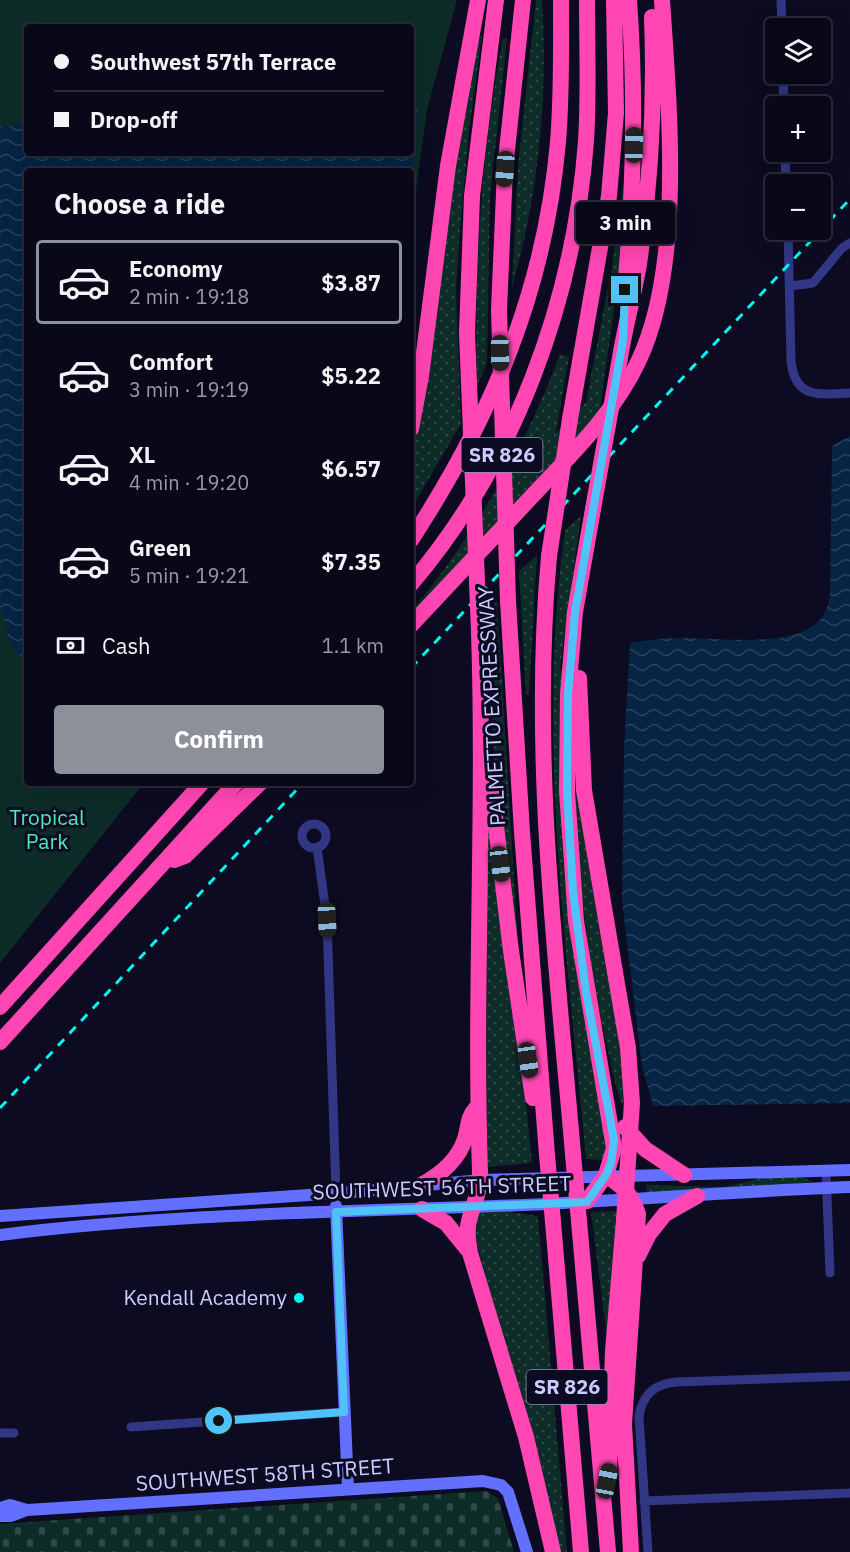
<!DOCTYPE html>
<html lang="en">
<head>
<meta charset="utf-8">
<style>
	:root { --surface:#090819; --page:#121122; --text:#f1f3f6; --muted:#999aa2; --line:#292938; --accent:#8c9099 }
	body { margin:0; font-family:"IBM Plex Sans",sans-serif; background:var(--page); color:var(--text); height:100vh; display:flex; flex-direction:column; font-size:22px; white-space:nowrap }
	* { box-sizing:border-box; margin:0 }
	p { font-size:20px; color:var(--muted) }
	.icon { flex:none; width:33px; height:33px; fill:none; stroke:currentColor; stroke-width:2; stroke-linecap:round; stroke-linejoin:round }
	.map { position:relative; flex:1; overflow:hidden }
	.sheet { position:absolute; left:24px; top:168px; width:390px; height:618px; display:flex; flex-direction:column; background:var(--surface); border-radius:6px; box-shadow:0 6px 24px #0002,0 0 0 2px var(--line) }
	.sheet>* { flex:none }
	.top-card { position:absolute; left:24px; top:24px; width:390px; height:132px; border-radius:6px; box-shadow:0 6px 24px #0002,0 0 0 2px var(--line); display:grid; align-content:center; height:132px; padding:0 30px; background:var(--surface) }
	.buttons { position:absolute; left:765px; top:18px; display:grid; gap:12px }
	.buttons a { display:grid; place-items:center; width:66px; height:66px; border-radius:6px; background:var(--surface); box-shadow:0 6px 24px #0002,0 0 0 2px var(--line); font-size:30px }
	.end { position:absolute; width:27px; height:27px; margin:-14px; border:8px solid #4fc3f7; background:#111; box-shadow:0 0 0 3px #111 }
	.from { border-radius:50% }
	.bubble { position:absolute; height:42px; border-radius:6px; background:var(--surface); box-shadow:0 6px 24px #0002,0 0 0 2px var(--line); font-size:20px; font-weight:700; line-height:42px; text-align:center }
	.car { position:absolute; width:18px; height:36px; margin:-18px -9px; border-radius:8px; box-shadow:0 0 4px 2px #0007; background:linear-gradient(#222 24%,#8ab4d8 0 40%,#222 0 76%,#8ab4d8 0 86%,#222 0) }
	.top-card b { display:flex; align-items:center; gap:21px; height:57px; font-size:22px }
	.top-card b+b { border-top:2px solid var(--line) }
	.top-card i { width:15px; height:15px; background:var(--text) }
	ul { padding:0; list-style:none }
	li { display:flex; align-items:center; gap:18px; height:84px; margin:0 12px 9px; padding:0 18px; border:3px solid transparent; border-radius:6px }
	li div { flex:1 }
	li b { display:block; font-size:22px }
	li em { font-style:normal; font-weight:700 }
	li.selected { border-color:var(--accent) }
	li>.icon { width:54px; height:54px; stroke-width:1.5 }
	h2 { padding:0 30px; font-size:27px; line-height:72px }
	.pay { display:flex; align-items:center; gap:15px; height:66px; padding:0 30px; font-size:22px }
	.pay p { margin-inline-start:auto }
	.primary-button { display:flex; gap:12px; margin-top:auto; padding:12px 30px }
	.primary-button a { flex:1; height:69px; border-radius:6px; background:var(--accent); color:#fff; font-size:24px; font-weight:700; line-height:69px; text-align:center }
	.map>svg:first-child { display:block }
	.grass { fill:url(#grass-dots) }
	.cemetery { fill:url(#cemetery-stones) }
	.park { fill:#0d2c27; fill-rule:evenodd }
	.water { fill:url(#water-waves) }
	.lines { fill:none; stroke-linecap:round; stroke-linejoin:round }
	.street { stroke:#313785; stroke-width:9 }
	.secondary { stroke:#626fff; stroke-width:12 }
	.highway { stroke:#ff46b3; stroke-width:16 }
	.rail { stroke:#00f6f3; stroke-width:3; stroke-dasharray:9 8; stroke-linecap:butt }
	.highway-bridge { stroke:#ff46b3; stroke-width:16 }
	.route { stroke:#4fc3f7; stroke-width:8 }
	.poi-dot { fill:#00f6f3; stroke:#0c0b21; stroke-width:2 }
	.labels { text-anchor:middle; stroke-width:6; stroke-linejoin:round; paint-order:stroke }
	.shield { fill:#0c0b21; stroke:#9291bc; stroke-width:1.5 }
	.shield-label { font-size:20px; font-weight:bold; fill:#cbcbff }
	.street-label { font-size:21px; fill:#cbcbff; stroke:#0c0b21 }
	.park-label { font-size:21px; fill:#4bebb1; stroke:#0c0b21 }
	.poi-label { font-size:21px; fill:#cbcbff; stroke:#0c0b21; text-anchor:end }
</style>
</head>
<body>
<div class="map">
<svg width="850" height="1552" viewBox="0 0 850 1552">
	<defs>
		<pattern id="grass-dots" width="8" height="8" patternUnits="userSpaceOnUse" patternTransform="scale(1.5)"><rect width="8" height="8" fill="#0d2c27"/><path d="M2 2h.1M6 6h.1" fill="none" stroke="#2f4947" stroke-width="1.8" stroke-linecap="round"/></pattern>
		<pattern id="cemetery-stones" width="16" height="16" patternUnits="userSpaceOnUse" patternTransform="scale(1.5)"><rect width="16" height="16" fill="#0d2c27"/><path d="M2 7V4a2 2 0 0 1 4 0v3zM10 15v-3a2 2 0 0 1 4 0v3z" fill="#2f4947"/></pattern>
		<pattern id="water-waves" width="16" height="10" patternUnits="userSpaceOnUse" patternTransform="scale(1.5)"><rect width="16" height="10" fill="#062444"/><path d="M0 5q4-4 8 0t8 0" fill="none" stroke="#294260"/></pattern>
	</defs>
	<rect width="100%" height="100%" fill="#0c0b21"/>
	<!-- grass -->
	<path class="grass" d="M536,0H542C548,97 539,194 512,287L518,165Z
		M479,35L482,36L469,130L459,241L456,290L461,424L411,509V448L423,397L453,183Z
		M503,38L507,39L490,197L487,363L477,387C474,270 481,153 503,38Z
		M625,171L620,267L599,415L411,617V612C475,534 525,448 560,354L569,357L556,433L586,402L612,266Z
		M581,516L560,669L563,673C561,739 558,804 564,870C572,956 591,1042 607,1127L605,1160L586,1159C567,951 536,738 565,530Z
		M537,555L529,695H526L519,571Z
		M497,601L518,944L496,785L485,615Z
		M575,774L621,1040L626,1112C615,1092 612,1068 607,1046C586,957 577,865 575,774Z
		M490,835L523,1071L532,1163L486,1167L487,981L484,895L487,836Z
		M800,1176L813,1182L647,1194L646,1185L725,1187L764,1177Z
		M502,1211L538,1216L567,1552H557L475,1236L479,1213Z
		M619,1211L607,1338L591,1212Z"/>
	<!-- cemetery -->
	<path class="cemetery" d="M486,1491L498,1498L514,1552H0V1524Z"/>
	<!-- park -->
	<path class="park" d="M0,0H457L427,110L411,227V171H27V783H144L0,963ZM27,27H411V153H27Z"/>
	<!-- water -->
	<path class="water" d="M411,108L418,109L411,185V171H27V660C5,648 9,628 0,608V127L27,123V153H411Z
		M850,436V1103L653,1106L642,1066L622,901L624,747L630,643C645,641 661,638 676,638C714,637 774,647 808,629C822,622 827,611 830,596L832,446Z"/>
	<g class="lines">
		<!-- street -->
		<path class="street" d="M781,0L782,28
			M783,74L784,106
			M785,152L786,184
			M788,230L791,361C795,400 820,394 850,393
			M790,286L813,283L842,248L850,243
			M302 836a12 12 0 1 1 24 0a12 12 0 1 1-24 0Z
			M317,847L327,920L336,1193
			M826,1171L830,1273
			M131,1427L344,1412
			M0,1433H14
			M644,1501L850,1493
			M648,1552L639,1417C642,1395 654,1384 676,1382L850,1376"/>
		<!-- secondary -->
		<path class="secondary" d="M336,1206L348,1489
			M0,1216L353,1192L481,1180L850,1170
			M0,1235C174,1213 350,1212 524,1205C633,1200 741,1191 850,1187
			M0,1508L10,1505L27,1510
			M0,1516H11L27,1510L483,1481L501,1485L508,1492L527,1552"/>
		<!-- highway -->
		<path class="highway" d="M625,288C634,191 636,97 629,0
			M499,310L505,169L523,0
			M467,333L472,196L496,0
			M620,358C625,326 634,295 639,264C651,182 655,99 652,17
			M570,419L609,196L616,113L614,0
			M411,429L421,376L448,166L478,0
			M411,540C492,416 545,290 558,142C562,95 561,47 561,0
			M549,556C531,756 556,955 573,1154
			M411,584C515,462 574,301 586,141C589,95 587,47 587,0
			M508,601L522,832L547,1155
			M411,625C452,581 494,537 536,492C574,452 615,412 639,360C684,264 669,105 662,0
			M479,632C485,813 474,993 480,1173C481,1189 474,1203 470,1217C466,1229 468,1241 470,1253L526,1437L553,1552
			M579,678L584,790L615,972
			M490,776L511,951L533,1098
			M174,860L185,856L260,783
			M0,1007L202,783
			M0,1042L236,783
			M625,1127L645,1149L684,1175
			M606,1175C623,1187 632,1194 638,1214L624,1424L631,1552
			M421,1185C440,1175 458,1160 465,1139C469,1127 467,1118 476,1108
			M587,1201L606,1175L614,1148L576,921L567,791L568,694L575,612L593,509
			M422,1209L446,1223L468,1250
			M579,1221L608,1552
			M553,1222L581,1552
			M638,1256L649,1234L665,1214L697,1196
			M609,1472L613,1351L624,1220"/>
		<!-- rail -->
		<path class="rail" d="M411,668L850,199
			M0,1108L303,783"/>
		<!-- highway-bridge -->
		<path class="highway-bridge" d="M499,310L508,601
			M467,333L479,632
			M593,509L620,358
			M549,556L570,419
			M615,972L628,1048L632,1103L624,1220
			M573,1154L579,1221
			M547,1155L553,1222"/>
	</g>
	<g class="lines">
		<!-- route -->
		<path class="route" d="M219,1421L344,1412L336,1212L587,1202L606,1175L611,1163L614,1140L586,992L573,892L567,791L568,694L575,612L623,340L625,290"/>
	</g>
	<!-- markers -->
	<circle class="poi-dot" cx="299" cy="1298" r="6"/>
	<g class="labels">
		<!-- shield labels -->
		<g class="shield">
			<rect x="461.5" y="438" width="81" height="34" rx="4.5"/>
			<rect x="526.5" y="1370" width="81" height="34" rx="4.5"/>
		</g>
		<g class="shield-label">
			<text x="502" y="462">SR 826</text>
			<text x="567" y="1394">SR 826</text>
		</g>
		<!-- street labels -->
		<g class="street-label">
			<text transform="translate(492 706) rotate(-93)" y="7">PALMETTO EXPRESSWAY</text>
			<text transform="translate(442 1188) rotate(-2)" y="7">SOUTHWEST 56TH STREET</text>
			<text transform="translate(265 1475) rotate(-4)" y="7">SOUTHWEST 58TH STREET</text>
		</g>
		<!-- park labels -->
		<g class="park-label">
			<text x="47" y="825">Tropical<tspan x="47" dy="24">Park</tspan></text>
		</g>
		<!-- poi labels -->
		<g class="poi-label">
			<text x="287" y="1305">Kendall Academy</text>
		</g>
	</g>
</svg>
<div class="buttons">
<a><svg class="icon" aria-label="layers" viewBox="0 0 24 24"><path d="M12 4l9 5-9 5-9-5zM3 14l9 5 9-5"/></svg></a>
<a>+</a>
<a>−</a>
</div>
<i class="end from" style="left:219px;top:1421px"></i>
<i class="end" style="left:625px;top:290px"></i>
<div class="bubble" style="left:576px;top:202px;width:99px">3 min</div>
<i class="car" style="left:634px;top:145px;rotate:1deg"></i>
<i class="car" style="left:505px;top:169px;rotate:184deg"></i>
<i class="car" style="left:500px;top:353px;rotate:179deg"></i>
<i class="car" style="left:500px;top:864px;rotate:173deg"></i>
<i class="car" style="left:327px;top:920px;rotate:177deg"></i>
<i class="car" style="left:528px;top:1060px;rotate:172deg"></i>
<i class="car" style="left:607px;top:1481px;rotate:11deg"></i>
<div class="top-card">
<b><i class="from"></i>Southwest 57th Terrace</b>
<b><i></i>Drop-off</b>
</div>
<section class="sheet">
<h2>Choose a ride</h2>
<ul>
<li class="selected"><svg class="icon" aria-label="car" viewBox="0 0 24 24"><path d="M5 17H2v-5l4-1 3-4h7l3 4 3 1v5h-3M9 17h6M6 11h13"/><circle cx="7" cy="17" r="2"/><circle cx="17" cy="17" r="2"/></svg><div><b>Economy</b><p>2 min · 19:18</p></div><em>$3.87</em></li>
<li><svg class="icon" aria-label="car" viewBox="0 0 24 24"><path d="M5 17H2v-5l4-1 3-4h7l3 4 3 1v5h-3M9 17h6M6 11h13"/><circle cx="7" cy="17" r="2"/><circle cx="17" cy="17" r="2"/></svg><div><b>Comfort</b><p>3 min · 19:19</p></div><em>$5.22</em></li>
<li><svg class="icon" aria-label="car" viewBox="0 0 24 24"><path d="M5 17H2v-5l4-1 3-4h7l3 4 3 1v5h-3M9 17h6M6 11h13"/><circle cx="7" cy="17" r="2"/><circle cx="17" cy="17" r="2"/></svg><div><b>XL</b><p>4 min · 19:20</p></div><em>$6.57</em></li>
<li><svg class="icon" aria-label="car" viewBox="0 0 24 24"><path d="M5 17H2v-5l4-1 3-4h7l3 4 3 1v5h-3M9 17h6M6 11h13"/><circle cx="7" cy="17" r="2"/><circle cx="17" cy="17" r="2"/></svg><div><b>Green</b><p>5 min · 19:21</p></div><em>$7.35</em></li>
</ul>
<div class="pay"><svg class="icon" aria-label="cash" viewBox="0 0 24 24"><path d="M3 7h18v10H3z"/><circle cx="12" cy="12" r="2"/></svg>Cash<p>1.1 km</p></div>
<div class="primary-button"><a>Confirm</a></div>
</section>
</div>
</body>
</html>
